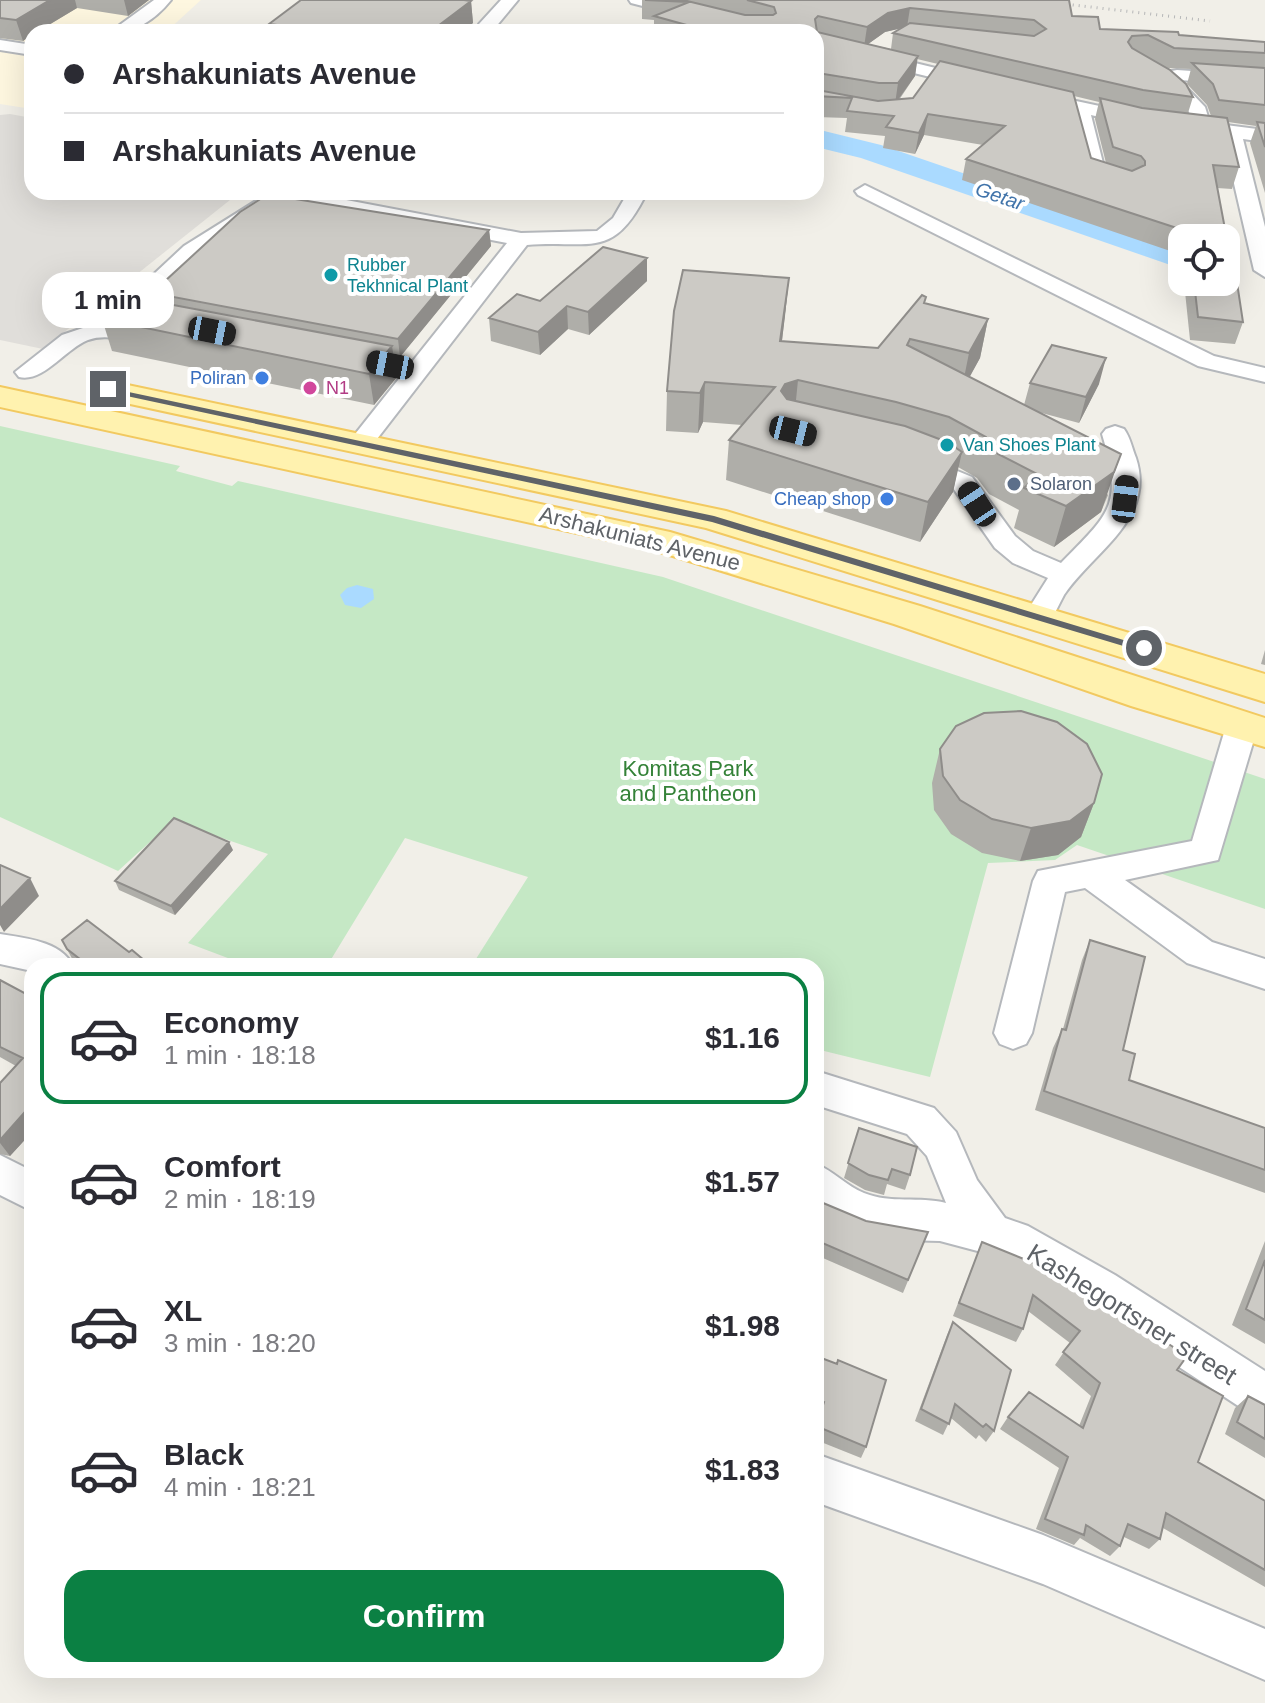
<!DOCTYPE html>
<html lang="en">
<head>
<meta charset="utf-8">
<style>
	:root { --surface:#fff; --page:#f7f7f7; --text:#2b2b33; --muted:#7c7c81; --line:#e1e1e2; --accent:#0b8043 }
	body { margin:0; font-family:Helvetica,sans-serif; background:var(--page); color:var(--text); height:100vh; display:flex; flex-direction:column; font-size:30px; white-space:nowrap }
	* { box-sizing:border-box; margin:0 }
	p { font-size:26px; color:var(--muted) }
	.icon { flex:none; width:44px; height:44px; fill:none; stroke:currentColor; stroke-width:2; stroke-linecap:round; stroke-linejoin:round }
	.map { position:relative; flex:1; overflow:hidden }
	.drawer { position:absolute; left:24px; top:958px; width:800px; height:720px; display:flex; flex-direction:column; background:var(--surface); border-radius:24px; box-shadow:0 8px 32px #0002 }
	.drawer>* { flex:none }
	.top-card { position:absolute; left:24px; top:24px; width:800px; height:176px; border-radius:24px; box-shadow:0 8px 32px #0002; display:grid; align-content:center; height:176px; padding:0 40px; background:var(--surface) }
	.controls { position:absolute; left:1168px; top:224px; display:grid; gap:16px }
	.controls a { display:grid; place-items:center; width:72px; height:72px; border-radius:16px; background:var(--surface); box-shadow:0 8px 32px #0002; font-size:40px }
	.end { position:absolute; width:36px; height:36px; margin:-18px; border:10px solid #5f6368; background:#fff; box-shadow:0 0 0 4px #fff }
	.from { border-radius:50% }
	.bubble { position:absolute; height:56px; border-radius:24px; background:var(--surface); box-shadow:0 8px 32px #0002; font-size:26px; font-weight:700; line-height:56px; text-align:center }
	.car { position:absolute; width:24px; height:48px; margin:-24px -12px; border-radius:10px; box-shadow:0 0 6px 2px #0007; background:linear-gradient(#222 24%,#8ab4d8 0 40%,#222 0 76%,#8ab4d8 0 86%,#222 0) }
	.top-card b { display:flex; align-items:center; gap:28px; height:76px; font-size:30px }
	.top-card b+b { border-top:2px solid var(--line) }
	.top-card i { width:20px; height:20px; background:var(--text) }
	ul { padding:14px 0 0; list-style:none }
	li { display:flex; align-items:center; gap:24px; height:132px; margin:0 16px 12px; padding:0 24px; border:4px solid transparent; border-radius:24px }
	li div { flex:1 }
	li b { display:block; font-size:30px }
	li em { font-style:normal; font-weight:700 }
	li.selected { border-color:var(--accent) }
	li>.icon { width:72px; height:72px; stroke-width:1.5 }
	.cta { display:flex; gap:16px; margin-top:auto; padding:16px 40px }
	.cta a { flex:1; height:92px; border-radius:24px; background:var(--accent); color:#fff; font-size:32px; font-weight:700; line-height:92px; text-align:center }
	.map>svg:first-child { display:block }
	.commercial { fill:#fef7e0 }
	.industrial { fill:#e0deda }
	.green { fill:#c5e8c5 }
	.water { fill:#aadaff }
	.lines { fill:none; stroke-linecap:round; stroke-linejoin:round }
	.river { fill:#aadaff; fill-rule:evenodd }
	.minor-casing { stroke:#b5b8bc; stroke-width:4 }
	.major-casing { stroke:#f2c960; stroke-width:4 }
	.minor { fill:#fff; fill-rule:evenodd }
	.major { fill:#fff2af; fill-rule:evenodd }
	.rail { stroke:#b6b7b8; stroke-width:3; stroke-dasharray:1 5; stroke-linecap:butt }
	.wall { fill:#afaea9; fill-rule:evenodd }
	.shaded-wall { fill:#8f8d8a }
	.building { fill:#cccac5; stroke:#8f8d8a; stroke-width:2 }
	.route { fill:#5f6368 }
	.culture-dot { fill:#0f9aa8; stroke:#fff; stroke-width:3 }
	.shop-dot { fill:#3f7fe0; stroke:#fff; stroke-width:3 }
	.hotel-dot { fill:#d1479c; stroke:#fff; stroke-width:3 }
	.service-dot { fill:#5c6f8a; stroke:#fff; stroke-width:3 }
	.labels { text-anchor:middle; stroke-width:8; stroke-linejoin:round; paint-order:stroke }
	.far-culture-label { font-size:18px; fill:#0d838f; stroke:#fff; text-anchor:start }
	.far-shop-label { font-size:18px; fill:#366cbe; stroke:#fff; text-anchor:end }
	.far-hotel-label { font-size:18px; fill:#b23c85; stroke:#fff; text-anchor:start }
	.far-service-label { font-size:18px; fill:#4e5e75; stroke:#fff; text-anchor:start }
	.far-water-label { font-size:20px; font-style:italic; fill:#4174aa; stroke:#fff }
	.street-label { font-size:22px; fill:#5f6368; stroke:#fff }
	.park-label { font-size:22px; fill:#348238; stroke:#fff }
	.near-street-label { font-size:26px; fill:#5f6368; stroke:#fff }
</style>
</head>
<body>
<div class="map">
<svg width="1265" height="1703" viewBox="0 0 1265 1703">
	<rect width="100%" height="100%" fill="#f1efe8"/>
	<!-- commercial -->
	<path class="commercial" d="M0,0H201L166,32H32V109L0,104Z"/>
	<!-- industrial -->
	<path class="industrial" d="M10,114L32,118V192H240L43,349L0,340V115Z"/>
	<!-- green -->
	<path class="green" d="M0,426L180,466L176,471L232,486L238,481L663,577L1265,779V909L1077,845L1055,860L988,863L930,1077L816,1049V966H488L474,962L528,877L405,838L327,966H249L188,943L268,854L173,821L118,871L0,817Z"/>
	<!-- water -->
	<path class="water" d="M357,585L373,589L374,599L361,608L345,605L340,595L347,588Z"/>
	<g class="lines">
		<!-- river -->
		<path class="river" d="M816,129L881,145L1182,248V269L861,158L816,147Z"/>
		<defs>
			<path id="minor" d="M154,0H171C154,21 136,32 110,32Z
				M501,0H518L494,29V32H478L479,24Z
				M629,0H656L770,28L772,32H744L631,3Z
				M816,39L981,79L984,83L975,88L816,49Z
				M0,40L32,45V55L0,50Z
				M1177,70L1265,76V86L1179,80L1205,107L1210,123L1265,130V142L1243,139L1265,227V277L1254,270L1223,136L1137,126L1091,115L1105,171L1128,179L1131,183L1121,189L1089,179L1086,175L1071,111L1028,101L1025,97L1034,92L1137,114L1191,121L1189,112L1157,77L1160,73Z
				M865,185L1214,356L1265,368V382L1198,366L858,195L855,191Z
				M634,192L644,198C612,260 588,240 527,245L370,448H352L348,443L402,375L342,363L338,358L342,353L350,351L412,362L507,243L341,211H264L200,256L139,310L172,317L175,322L172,327C155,331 131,323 114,319L111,314L184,246L259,199H341L521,233L597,231L613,218L627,194Z
				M95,324L148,328L156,330L160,335L156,340C134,345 110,332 88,340C65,349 43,383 19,377L15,372L62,335Z
				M1115,426L1124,429C1130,437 1132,448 1136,458C1156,519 1093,552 1064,595C1059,604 1055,614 1049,623L1039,626L1029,623L1024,616L1048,578L1013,563L995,548L953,488L907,467L903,462L907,457L916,454L972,477L1015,536L1033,551L1061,563C1111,512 1123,505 1102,434L1106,429Z
				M1242,715L1253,718L1258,726L1218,860L1125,880L1212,942L1265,959V989L1187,963L1085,888L1065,892L1032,1033L1026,1044L1013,1049L1000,1044L994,1033L1033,881L1038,871L1192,841L1226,726L1231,718Z
				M0,934C25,938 61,941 73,966H32V971L0,964Z
				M816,1071L934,1108L956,1132L977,1180L1005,1218L1028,1226L1115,1275L1265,1371V1420L1249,1413L1085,1305L1004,1258L940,1241L901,1240L862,1232L819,1213L816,1209V1164C834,1171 846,1186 864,1193C891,1204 919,1196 946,1203L927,1156L907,1134L816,1105Z
				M0,1155L32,1171V1211L0,1195Z
				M816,1454L1043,1535L1265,1629V1680L1043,1584L816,1502Z"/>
			<path id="major" d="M118,383L726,511L1265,674V702L706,528L107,399L102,392L107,385Z
				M0,387L670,532L920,606L1265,718V747L1131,706L894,624L650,549L0,407Z"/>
		</defs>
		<!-- minor casing -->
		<use href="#minor" class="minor-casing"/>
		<!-- major casing -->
		<use href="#major" class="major-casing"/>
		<!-- minor -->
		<use href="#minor" class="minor"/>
		<!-- major -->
		<use href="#major" class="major"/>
		<!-- rail -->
		<path class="rail" d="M1031,0L1210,21"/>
	</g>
	<!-- wall -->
	<path class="wall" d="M0,0H149L128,16L77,8L37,32H32L23,41L0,38Z
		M642,0H1069L1072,16L1100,29L1265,42V193L1250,143L1256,126L1228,122L1239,167L1232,189L1217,188L1243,322L1235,344L1190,340L1184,282H1226V238H1182V259V255L962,180L966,159L983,145L924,135L915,154L883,148L885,136L845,132L847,118L816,117V32H654V20L642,19ZM901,28L893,33L891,49L868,44L885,32ZM917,59L938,64L913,98L899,100L915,76ZM1169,68L1191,69L1187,84L1207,105L1211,116L1188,113L1193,97ZM1074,96L1099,102L1095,119L1106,163L1091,158Z
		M471,1L473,23L461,32H271L269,24Z
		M489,230L491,246L400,357L393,355L397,377L374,405L112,351L102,319L147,312L154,306L152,293Z
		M647,258V281L589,335L568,329L540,355L491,341L489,318L540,301Z
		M789,278L782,341L878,348L925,303L988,319L980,358L969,377L1024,405L1030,383L1099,384L1079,423L1038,412L1108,495L1101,512L1054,547L1014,528L1019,510L989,494L977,478L958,467L953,492L920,542L726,480L729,440L742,425L703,422L698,433L666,431L667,391Z
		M1265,650V665L1261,664Z
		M940,749L1094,803L1081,837L1058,855L1020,861L982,853L951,834L934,810L932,783Z
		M233,850L175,915L119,890L115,881Z
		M62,940L129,952L151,966H76Z
		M1090,940L1123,1050L1129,1080L1265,1128V1193L1035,1110L1053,1048L1062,1029H1063L1082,960Z
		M0,980L32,997V1132L10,1156L0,1154V1083L16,1066L0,1057Z
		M859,1128L910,1175L905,1190L887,1184L884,1195L865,1190L844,1178Z
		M816,1200L866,1221L928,1232L903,1293L816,1255Z
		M1265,1241V1344L1232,1325Z
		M982,1242L1177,1370L1198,1462L1265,1501V1587L1163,1528L1160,1539L1149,1549L1124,1537L1120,1546L1110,1556L1080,1538L1074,1545L1036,1529L1059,1468L1000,1429L1008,1417L1079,1426L1091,1396L1055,1365L1070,1343L1028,1311L1023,1329L1016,1342L953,1316Z
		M953,1322L994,1431L986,1442L979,1435L976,1439L951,1418L943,1435L915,1421L947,1335Z
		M816,1356L866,1447L861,1458L816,1440V1428L821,1414L816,1412Z
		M1248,1396L1265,1405V1458L1225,1434L1235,1408Z"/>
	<!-- shaded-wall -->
	<path class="shaded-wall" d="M50,0H75L77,8L37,32H32V35L23,41L16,20Z
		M124,0H149L128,16Z
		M471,1L473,23L461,32H430Z
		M910,8L907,27L885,32L864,47L867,27L888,13Z
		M918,56L915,76L895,104L898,83Z
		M928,114L924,135L915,154L919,133Z
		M489,230L491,246L400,357L398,339Z
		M647,258V281L589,335L588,312Z
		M789,278L785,316L777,380L780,341Z
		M567,306L568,329L540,355L538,332Z
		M988,319L980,358L961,393L969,353Z
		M392,346L397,377L374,405L369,374Z
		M1106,358L1099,384L1079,423L1086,397Z
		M798,380L794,420L781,391L785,384Z
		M705,382L703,422L698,433L700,393Z
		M962,452L953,492L920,542L928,502Z
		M1121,454L1101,512L1054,547L1066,506Z
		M1094,803L1081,837L1058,855L1020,861L1031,828Z
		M229,842L233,850L175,915L171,906Z
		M30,878L39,896L4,932L0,925V909Z
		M32,1104V1132L10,1156L0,1143V1140Z"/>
	<!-- building -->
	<path class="building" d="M0,0H50L16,20L0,18Z
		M301,0H464L471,1L430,32H324L325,31L269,24Z
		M645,0H683L745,15H773L776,13L774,7L747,0H1069L1072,16L1098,17L1100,29L1178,32L1179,35L1265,42V53L1174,48L1148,35L1132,36L1128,42L1132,48L1170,70L1186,84L1193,97L1143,90L893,33L910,23L1034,36L1046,29L1034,20L910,8L888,13L867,27L818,16L815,19L817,32L918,56L898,83H879L818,73L816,75V32H712L654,16L689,2Z
		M940,61L1073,92L1091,158L1132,171L1145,165V161L1141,156L1113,147L1100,98L1142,108L1227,118L1239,167L1213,165L1225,229L1229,230L1243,322L1198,317L1194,282H1226V238H1189V232L966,159L1005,126L928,114L919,133L886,127L894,116L847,111L852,98L816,96V82L817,90L878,101L913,98Z
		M1192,63L1265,68V105L1219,100L1213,84Z
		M1257,122L1265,123V147Z
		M262,198H289L489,230L398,339L152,293L240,212Z
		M603,247L647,258L588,312L567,306L538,332L489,318L517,294L540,301Z
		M683,270L789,278L780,341L878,348L922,295L926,297L924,303L988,319L969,353L910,339L907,345L1121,454L1114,472L1066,506L1024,488L1039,475L998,454L986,437L949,417L896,402L798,380L785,384L781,391L787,399L905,426L947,442L962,452L928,502L729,440L775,387L705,382L700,393L667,391L674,311Z
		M152,301L392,346L369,374L102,319L112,311L147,312L154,306Z
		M1052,345L1106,358L1086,397L1030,383Z
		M1021,711L1057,722L1087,744L1102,774L1094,803L1070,821L1031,828L992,819L960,800L943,776L940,749L956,726L984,713Z
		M174,818L229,842L171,906L115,881Z
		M0,865L30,878L0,909Z
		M87,920L129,952L132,950L151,966H89L67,949L62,940Z
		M1090,940L1145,957L1123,1050L1135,1054L1129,1080L1265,1128V1170L1044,1091L1062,1029L1066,1030Z
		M0,980L32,997V1104L0,1140V1083L23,1058L0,1047Z
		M859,1128L917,1147L910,1175L892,1169L888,1180L869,1175L848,1163Z
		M816,1200L866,1221L928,1232L908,1280L818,1241L816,1246Z
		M982,1242L1051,1270L1108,1304L1141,1331L1144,1328L1187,1356L1177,1370L1223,1396L1198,1462L1265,1501V1570L1166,1513L1160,1539L1128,1524L1120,1546L1086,1525L1084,1535L1045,1519L1068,1457L1008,1417L1029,1392L1083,1428L1100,1383L1063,1352L1080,1331L1033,1295L1023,1329L959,1303Z
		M1265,1260V1320L1246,1309Z
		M953,1322L1011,1370L994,1431L986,1424L983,1427L955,1404L949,1424L921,1409Z
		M816,1356L837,1364L838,1360L886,1380L866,1447L816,1426L824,1402L816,1399Z
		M1248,1396L1265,1405V1439L1237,1422Z"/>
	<!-- route -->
	<path class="route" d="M105,387L714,516L1150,648L1140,651L712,522L108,392Z"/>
	<!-- markers -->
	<g class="culture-dot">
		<circle cx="331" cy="275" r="8"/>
		<circle cx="947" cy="445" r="8"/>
	</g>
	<g class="shop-dot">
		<circle cx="262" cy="378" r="8"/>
		<circle cx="887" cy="499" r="8"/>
	</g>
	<circle class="hotel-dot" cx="310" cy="388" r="8"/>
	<circle class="service-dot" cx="1014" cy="484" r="8"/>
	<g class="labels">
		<!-- far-culture labels -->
		<g class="far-culture-label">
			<text x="347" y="271">Rubber<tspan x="347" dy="21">Tekhnical Plant</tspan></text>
			<text x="963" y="451">Van Shoes Plant</text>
		</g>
		<!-- far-shop labels -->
		<g class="far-shop-label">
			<text x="246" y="384">Poliran</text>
			<text x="871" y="505">Cheap shop</text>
		</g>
		<!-- far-hotel labels -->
		<g class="far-hotel-label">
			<text x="326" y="394">N1</text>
		</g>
		<!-- far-service labels -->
		<g class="far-service-label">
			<text x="1030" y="490">Solaron</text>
		</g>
		<!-- far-water labels -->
		<g class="far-water-label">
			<text transform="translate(1000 196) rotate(19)" y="7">Getar</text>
		</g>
		<!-- street labels -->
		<g class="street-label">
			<text transform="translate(640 538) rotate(14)" y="8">Arshakuniats Avenue</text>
		</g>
		<!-- park labels -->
		<g class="park-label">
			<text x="688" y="776">Komitas Park<tspan x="688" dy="25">and Pantheon</tspan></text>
		</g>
		<!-- near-street labels -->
		<g class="near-street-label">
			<text transform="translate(1132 1314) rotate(32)" y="9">Kashegortsner street</text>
		</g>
	</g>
</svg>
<div class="controls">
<a><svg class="icon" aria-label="locate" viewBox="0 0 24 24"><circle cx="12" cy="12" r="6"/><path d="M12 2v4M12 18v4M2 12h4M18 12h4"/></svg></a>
</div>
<i class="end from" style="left:1144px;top:648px"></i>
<i class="end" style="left:108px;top:389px"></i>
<div class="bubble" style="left:42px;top:272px;width:132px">1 min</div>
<i class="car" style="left:212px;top:331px;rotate:101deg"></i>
<i class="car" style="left:390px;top:365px;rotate:281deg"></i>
<i class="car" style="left:793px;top:431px;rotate:104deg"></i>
<i class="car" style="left:1125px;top:499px;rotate:7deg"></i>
<i class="car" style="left:977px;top:504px;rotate:327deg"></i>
<div class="top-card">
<b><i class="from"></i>Arshakuniats Avenue</b>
<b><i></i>Arshakuniats Avenue</b>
</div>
<section class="drawer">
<ul>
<li class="selected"><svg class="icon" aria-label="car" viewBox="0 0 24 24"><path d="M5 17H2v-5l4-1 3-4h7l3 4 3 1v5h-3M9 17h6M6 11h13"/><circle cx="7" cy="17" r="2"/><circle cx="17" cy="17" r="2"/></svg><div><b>Economy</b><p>1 min · 18:18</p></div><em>$1.16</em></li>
<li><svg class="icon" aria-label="car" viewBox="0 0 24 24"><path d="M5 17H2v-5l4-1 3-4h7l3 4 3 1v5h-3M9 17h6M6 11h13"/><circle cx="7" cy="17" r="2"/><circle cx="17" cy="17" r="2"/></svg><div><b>Comfort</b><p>2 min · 18:19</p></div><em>$1.57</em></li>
<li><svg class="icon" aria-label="car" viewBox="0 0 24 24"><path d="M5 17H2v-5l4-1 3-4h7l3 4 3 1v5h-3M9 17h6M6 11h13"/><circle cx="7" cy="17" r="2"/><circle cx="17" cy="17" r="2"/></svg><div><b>XL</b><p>3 min · 18:20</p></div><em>$1.98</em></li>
<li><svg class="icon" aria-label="car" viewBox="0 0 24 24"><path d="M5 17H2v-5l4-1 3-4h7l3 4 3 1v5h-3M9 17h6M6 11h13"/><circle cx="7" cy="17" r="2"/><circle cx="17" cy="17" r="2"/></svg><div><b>Black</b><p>4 min · 18:21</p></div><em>$1.83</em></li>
</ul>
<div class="cta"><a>Confirm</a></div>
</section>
</div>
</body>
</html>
